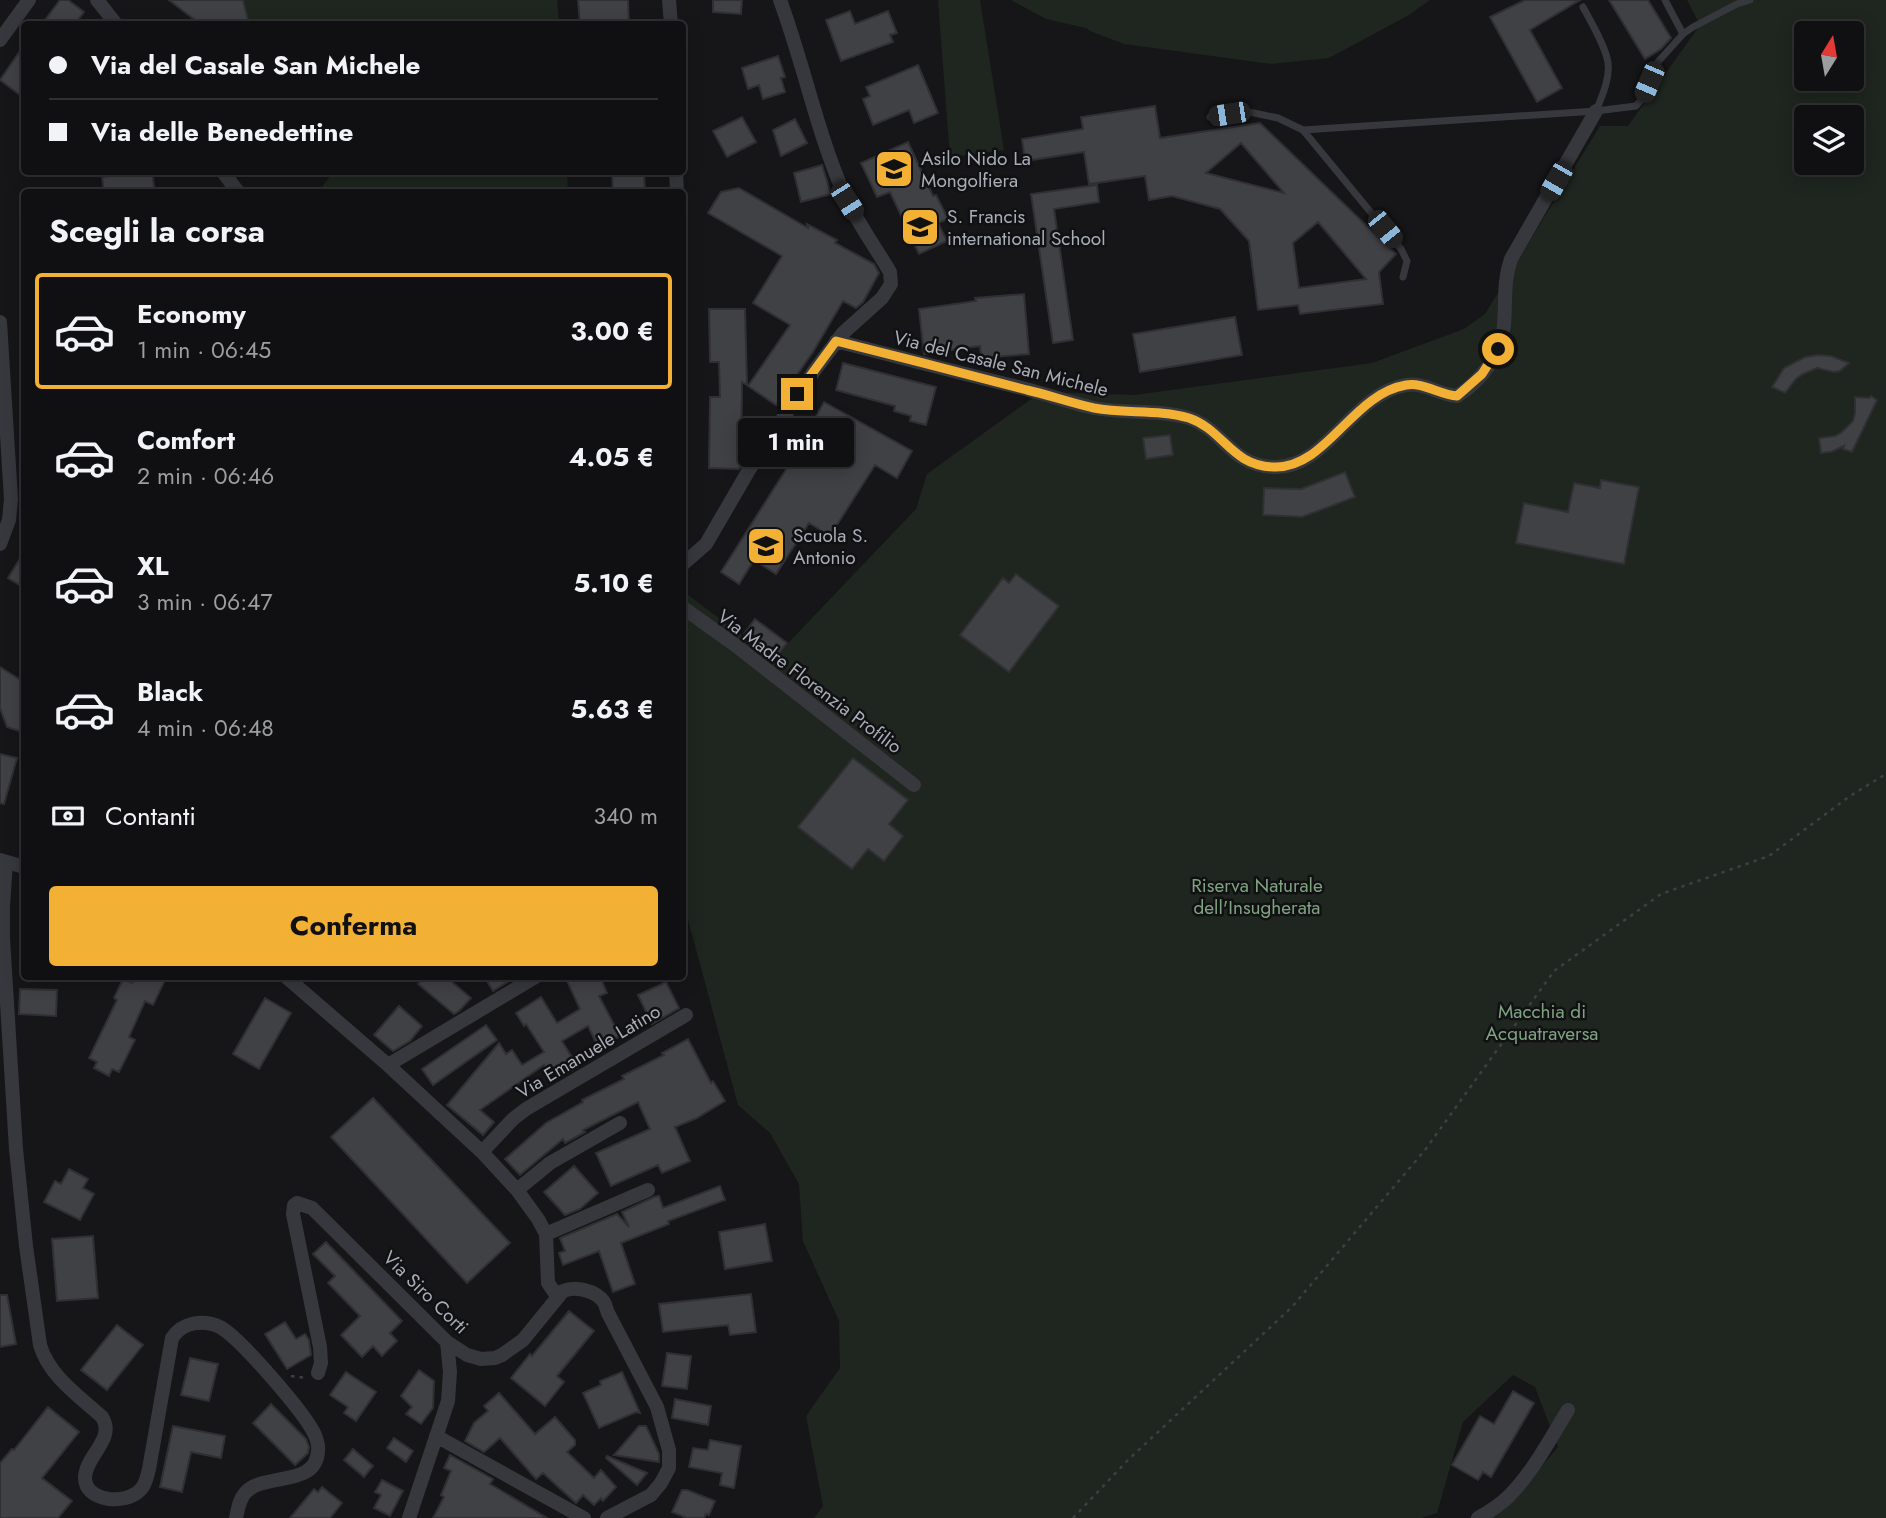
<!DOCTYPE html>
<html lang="it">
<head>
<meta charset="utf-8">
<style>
	:root { --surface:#101012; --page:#19191b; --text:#f1f3f6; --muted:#9c9d9f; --line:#303032; --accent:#f2b134 }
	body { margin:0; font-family:Jost,sans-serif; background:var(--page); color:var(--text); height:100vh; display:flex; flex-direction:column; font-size:26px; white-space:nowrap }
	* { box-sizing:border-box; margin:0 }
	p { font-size:23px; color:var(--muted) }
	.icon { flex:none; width:38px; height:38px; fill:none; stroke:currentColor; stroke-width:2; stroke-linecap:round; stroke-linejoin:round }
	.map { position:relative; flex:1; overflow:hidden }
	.side { position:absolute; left:21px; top:189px; width:665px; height:791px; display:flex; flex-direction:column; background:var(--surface); border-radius:7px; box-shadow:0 4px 18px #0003,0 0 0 2px var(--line) }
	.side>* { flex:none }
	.top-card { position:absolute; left:21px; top:21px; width:665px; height:154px; border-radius:7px; box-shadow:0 4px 18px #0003,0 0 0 2px var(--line); display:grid; align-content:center; height:154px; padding:0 28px; background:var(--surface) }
	.needle { width:46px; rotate:11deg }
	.fabs { position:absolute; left:1794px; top:21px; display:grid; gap:14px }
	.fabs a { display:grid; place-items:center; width:70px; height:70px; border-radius:7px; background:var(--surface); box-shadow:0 4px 18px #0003,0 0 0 2px var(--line); font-size:35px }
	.end { position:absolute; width:32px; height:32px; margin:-16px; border:9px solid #f2b134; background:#111; box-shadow:0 0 0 4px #111 }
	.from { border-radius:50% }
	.bubble { position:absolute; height:49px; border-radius:7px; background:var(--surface); box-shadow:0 4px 18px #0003,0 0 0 2px var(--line); font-size:23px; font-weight:700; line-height:49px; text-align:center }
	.car { position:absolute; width:21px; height:42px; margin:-21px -10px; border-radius:9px; box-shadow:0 0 5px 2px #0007; background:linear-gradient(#222 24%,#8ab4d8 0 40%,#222 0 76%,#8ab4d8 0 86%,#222 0) }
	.top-card b { display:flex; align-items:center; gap:24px; height:66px; font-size:26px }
	.top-card b+b { border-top:2px solid var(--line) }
	.top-card i { width:18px; height:18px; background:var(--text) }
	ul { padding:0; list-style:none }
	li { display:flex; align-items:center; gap:21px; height:116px; margin:0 14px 10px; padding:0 14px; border:4px solid transparent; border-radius:7px }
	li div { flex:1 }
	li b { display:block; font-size:26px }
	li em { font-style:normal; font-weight:700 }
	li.selected { border-color:var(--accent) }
	li>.icon { width:63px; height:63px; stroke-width:1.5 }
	h2 { padding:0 28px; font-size:32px; line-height:84px }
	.pay { display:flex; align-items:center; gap:18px; height:77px; padding:0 28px; font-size:26px }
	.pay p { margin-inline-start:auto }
	.cta { display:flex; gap:14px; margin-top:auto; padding:14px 28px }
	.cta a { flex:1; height:80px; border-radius:7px; background:var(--accent); color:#111; font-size:28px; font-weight:700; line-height:80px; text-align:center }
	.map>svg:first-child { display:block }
	.green { fill:#1e261f; fill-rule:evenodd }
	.building { fill:#404145; stroke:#303034; stroke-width:2; fill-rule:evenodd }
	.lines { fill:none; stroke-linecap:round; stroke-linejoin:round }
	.path { stroke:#3d3f44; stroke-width:2.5; stroke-dasharray:3.5 5; stroke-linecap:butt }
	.service { stroke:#37383d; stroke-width:7 }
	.minor { stroke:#37383d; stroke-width:14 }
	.route { stroke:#f2b134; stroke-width:9 }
	.labels { text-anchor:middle; stroke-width:5; stroke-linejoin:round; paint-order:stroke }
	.poi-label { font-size:19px; fill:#a8adb8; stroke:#111113; text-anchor:start }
	.street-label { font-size:19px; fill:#a8adb8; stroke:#111113 }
	.park-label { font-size:19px; fill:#7fa381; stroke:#111113 }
</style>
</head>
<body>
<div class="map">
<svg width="1886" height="1518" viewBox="0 0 1886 1518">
	<rect width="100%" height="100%" fill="#161618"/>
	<!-- green -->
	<path class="green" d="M238,0H557L559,24H244Z
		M938,0H980L1004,150L950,157Z
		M1011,0H1430L1409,15L1329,58L1271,64L1124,44L1090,31L1086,28L1046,19Z
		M1687,0H1886V1518H1488L1504,1510L1558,1447L1535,1387L1513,1375L1463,1422L1437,1513L1421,1518H814L823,1506L806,1416L840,1368L839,1321L803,1241L799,1184L770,1133L738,1105L683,901L682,599L687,594L773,659L916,509L927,474L1041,392L1134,395L1372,363L1464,329L1485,314L1600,126H1628L1700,25ZM1806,33H1852V79H1806ZM1806,117H1852V163H1806Z
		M333,172H567L568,192H321L320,190Z"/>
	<!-- building -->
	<path class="building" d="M60,0H68L84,12L75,24H42Z
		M169,0H243L249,24H200Z
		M578,0H628L629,24H580Z
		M713,0H742L741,14L713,12Z
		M1525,0H1580L1530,30L1562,88L1537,102L1490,17Z
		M1609,0H1648L1671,38L1661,49L1645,59Z
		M850,11L855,24L888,11L897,33L890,35L893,42L841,61L826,20Z
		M24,45V98L0,80Z
		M778,56L785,77L781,78L785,92L763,99L759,85L748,89L742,68Z
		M918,65L938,113L914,123L909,110L873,125L863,99L870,96L866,87Z
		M1155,106L1160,138L1260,123L1396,254L1379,272L1383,304L1300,314L1298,305L1258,310L1249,241L1220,209L1172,196L1149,200L1145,176L1089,184L1084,152L1025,161L1022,139L1083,129L1081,117ZM1241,143L1284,193L1206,173ZM1318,222L1366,279L1299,288L1293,243Z
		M742,117L756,142L727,157L713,131Z
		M795,119L807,143L781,156L773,130Z
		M908,142L933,196L936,195L948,219L938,223L947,241L919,254L890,192L877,197L861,163Z
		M822,165L831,194L801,202L794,173Z
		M125,172H152L155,192H104L102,177L126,174Z
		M612,172H644L645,192H613Z
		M1097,185L1099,202L1054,209L1073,340L1053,343L1031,194Z
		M739,188L808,228L807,224L837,240L835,243L874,264L879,273L863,302L856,308L843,301L813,352L794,379L786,377L785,380L791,384L776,405L748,386L790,325L753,303L782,256L708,213L721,192Z
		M1024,294L1029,354L981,358L980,346L924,354L919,309L976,301L975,298Z
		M709,309H745L747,385L742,382L741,465L739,469L709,468L710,397H720L719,362H710Z
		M1235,317L1242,355L1140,372L1133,334Z
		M1818,355L1831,356L1849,363L1840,371L1834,372L1817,368L1803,374L1796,379L1785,393L1772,387L1784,368L1805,357Z
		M843,363L936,387L926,425L910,421L911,416L894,411L895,406L836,390Z
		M1871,396L1877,400L1852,452L1843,449L1844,446L1831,452L1821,453L1819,438L1835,436L1842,432L1853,421L1855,413V397L1869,398Z
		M824,402L912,451L897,478L875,465L830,536L809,523L776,574L754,560L739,584L721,572L811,430L809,429Z
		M1170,435L1173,455L1146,459L1143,438Z
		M1345,472L1355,497L1302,517L1263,515L1264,488L1301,489Z
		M1601,480L1639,487L1624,564L1516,543L1524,503L1568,512L1574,483L1600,488Z
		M24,552V588L8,578Z
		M1016,574L1059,606L1009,672L960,635L1003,578L1009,583Z
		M755,619L787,643L776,657L744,634Z
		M0,667L24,682V724L22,732L7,727L0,708Z
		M0,754L17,758L4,804L0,803Z
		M853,758L908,800L889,824L903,836L884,861L868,849L852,869L798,827Z
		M135,976H167L153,1005L145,1001L129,1037L135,1040L119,1072L112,1069L109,1076L94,1068L97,1062L89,1058L117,1000L114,998L123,979L132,983Z
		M425,976H445L471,998L459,1011L454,1014L418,984Z
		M484,976H517L493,991Z
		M575,976H600L607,993L599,996L620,1036L598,1047L588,1026L562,1041L578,1067L554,1081L544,1065L480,1110L494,1122L483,1135L447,1105L499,1043L506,1054L512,1050L522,1065L544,1052L526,1024L524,1026L516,1013L541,997L557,1023L580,1009L567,981Z
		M666,982L679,1008L652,1024L638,995Z
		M20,989L57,990L56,1016L19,1014Z
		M265,998L291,1013L259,1069L233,1054Z
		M399,1006L422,1026L410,1041L393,1051L374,1035Z
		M486,1025L497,1040L433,1085L422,1069Z
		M688,1039L711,1083L713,1081L725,1101L697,1118L675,1127L690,1161L662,1173L658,1165L611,1186L596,1153L650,1129L638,1102L583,1130L585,1132L565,1143L563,1139L520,1175L505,1159L546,1123L583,1102L582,1100L624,1079L622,1076L664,1055L662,1053Z
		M373,1098L510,1243L467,1283L331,1137Z
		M574,1166L598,1193L580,1209L565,1215L544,1192Z
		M69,1169L88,1179L83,1188L94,1194L80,1220L44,1202L55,1181L61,1184Z
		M720,1186L725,1200L668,1221L669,1224L621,1243L635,1284L613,1292L599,1251L563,1265L559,1253L565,1251L560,1238L617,1214L629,1227L622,1212L654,1197L659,1196L663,1208Z
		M765,1224L772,1261L725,1269L719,1232Z
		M93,1236L98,1298L57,1301L52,1239Z
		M326,1242L402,1321L390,1333L397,1341L382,1356L373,1346L362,1357L341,1335L360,1316L328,1283L335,1276L313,1254Z
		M751,1294L756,1332L730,1335L728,1325L663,1332L659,1304Z
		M0,1295H7L16,1344L0,1347Z
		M569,1311L594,1331L557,1376L564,1382L545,1406L511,1378L530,1354L532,1356Z
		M285,1322L296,1339L305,1334L309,1340L311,1355L287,1369L265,1334Z
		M117,1325L143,1345L107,1390L81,1370Z
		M667,1353L691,1356L687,1389L662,1386Z
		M190,1358L218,1364L209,1401L181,1395Z
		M419,1370L434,1381L433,1408L421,1424L406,1414L412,1407L401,1396Z
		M346,1372L376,1392L356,1421L344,1413L348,1407L330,1395Z
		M622,1372L640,1413L636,1412L599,1428L583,1393L601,1385L600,1381Z
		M1513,1391L1534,1403L1491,1477L1483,1472L1478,1480L1452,1465L1480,1416L1494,1424Z
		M499,1393L535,1434L555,1417L575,1440V1445L567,1452L594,1478L601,1470L616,1487L603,1501L601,1498L594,1505L583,1495L576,1503L543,1473L536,1479L500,1438L484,1452L465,1441L474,1423L488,1411L484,1406Z
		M675,1399L711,1406L708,1425L672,1418Z
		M271,1404L306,1439L309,1447L308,1453L295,1465L253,1423Z
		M48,1407L79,1432L42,1478L72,1501L58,1518H0V1463L12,1449L14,1450Z
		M173,1426L225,1436L221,1458L191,1452L182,1492L160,1487Z
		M639,1426H646L659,1454V1462L614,1455Z
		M394,1438L413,1451L406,1462L387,1448Z
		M710,1440L741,1446L734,1488L720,1485L722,1473L689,1467L693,1448L708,1450Z
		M353,1449L373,1466L364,1477L344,1460Z
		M450,1455L493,1479L490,1484L547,1518H433L444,1497L441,1495L451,1471L444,1468Z
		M607,1456L647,1473L637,1485L606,1458Z
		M382,1480L403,1491L390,1516L374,1508L381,1495L375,1492Z
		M322,1487L342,1503L330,1518H290L314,1489L318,1492Z
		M682,1490H687L715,1501L709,1515L706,1514L704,1518H687L672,1512Z"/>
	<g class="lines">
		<!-- path -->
		<path class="path" d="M291,1376L306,1378
			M1073,1518L1128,1460L1292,1307L1425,1150L1554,971L1661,894L1769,856L1850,796L1886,774"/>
		<!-- service -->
		<path class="service" d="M1665,0L1683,34
			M1583,7C1591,22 1606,47 1608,63C1610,79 1602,96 1596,111
			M1210,117L1249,112L1278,118L1303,130L1596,111L1636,106L1641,100L1657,63L1683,34L1693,27L1737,4L1750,0
			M1303,130L1401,249L1407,261L1403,277"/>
		<!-- minor -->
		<path class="minor" d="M97,0L116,24
			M669,0L671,24
			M0,40L29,0
			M223,172L238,192
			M676,172L677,192
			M0,322L11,499L9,520L0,544
			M836,341C898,357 960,373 1022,388C1046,394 1070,403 1094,408C1125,414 1158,409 1189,418C1224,430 1231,466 1274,467C1326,469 1352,394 1406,385C1423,382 1440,395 1457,396C1481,381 1502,354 1504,325C1506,302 1503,281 1511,259L1596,111
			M683,564L706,544L749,470L814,371L843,333L882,298L891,284L890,272C874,245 854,218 842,189C816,128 803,62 780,0
			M682,607L735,645L914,785
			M0,860L24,867
			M6,862L3,906V938L16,1149L26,1246L40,1345C49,1376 79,1396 102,1417C116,1439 86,1455 85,1477C84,1502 127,1506 141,1489C146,1484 147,1476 149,1469L172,1338C182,1322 204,1319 220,1327C240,1338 305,1413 315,1435C317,1440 319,1445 318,1451C316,1488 263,1472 245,1493C239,1500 238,1509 236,1518
			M285,976L388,1065L482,1152L517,1190L538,1219L546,1234L548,1283L557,1296
			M388,1065L537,976
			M482,1152L513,1119L526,1109L686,1015
			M517,1190L550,1163L620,1123
			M546,1234L648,1190
			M318,1373L321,1363L320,1347L293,1214L294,1205L297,1203L312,1208L447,1342L467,1355L481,1359L495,1358L502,1355L523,1340L563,1291C575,1286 595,1290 604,1302C605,1303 607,1311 608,1313L657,1407L669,1450V1468L661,1483L651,1495L607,1518
			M436,1436L584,1518
			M409,1518L448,1401L450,1372L447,1342
			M1478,1518C1489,1512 1500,1505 1509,1496C1533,1472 1550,1439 1568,1410"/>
	</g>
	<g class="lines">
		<!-- route -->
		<path class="route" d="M797,394L836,341C900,357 963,373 1027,390C1049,395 1071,403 1094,408C1125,414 1158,409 1189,418C1224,430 1231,466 1274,467C1326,469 1352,394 1406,385C1423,382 1440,395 1457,396L1482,374L1498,349"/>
	</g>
	<!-- icons -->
	<defs>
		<symbol id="school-square" viewBox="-11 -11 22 22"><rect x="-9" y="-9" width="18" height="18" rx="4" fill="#f2b134" stroke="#111113"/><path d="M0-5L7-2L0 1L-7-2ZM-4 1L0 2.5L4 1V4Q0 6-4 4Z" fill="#111"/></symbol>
	</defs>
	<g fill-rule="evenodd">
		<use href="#school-square" x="872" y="147" width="44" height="44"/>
		<use href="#school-square" x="898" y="205" width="44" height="44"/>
		<use href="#school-square" x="744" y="524" width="44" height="44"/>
	</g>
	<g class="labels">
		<!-- poi labels -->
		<g class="poi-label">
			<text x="921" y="165">Asilo Nido La<tspan x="921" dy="22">Mongolfiera</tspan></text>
			<text x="947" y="223">S. Francis<tspan x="947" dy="22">international School</tspan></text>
			<text x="793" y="542">Scuola S.<tspan x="793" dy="22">Antonio</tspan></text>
		</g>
		<!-- street labels -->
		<g class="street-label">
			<text transform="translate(1001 363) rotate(14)" y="7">Via del Casale San Michele</text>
			<text transform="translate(810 681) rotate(37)" y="7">Via Madre Florenzia Profilio</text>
			<text transform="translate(588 1051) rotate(-31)" y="7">Via Emanuele Latino</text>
			<text transform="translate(426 1292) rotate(44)" y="7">Via Siro Corti</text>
		</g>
		<!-- park labels -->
		<g class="park-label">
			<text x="1257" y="892">Riserva Naturale<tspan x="1257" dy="22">dell'Insugherata</tspan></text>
			<text x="1542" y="1018">Macchia di<tspan x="1542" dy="22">Acquatraversa</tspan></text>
		</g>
	</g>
</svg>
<div class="fabs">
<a><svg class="needle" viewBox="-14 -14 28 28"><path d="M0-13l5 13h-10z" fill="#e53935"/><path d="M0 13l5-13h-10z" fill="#9c9d9f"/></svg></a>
<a><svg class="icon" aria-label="layers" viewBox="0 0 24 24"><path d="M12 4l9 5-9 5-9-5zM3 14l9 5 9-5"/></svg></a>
</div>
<i class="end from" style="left:1498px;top:349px"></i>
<i class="end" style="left:797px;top:394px"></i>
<div class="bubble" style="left:738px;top:418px;width:116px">1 min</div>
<i class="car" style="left:1649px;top:82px;rotate:203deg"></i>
<i class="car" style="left:1229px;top:114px;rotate:261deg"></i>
<i class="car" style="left:1556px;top:181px;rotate:210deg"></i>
<i class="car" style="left:847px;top:201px;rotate:148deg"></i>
<i class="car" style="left:1385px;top:229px;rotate:141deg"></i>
<div class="top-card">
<b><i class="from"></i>Via del Casale San Michele</b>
<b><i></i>Via delle Benedettine</b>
</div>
<section class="side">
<h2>Scegli la corsa</h2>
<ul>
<li class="selected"><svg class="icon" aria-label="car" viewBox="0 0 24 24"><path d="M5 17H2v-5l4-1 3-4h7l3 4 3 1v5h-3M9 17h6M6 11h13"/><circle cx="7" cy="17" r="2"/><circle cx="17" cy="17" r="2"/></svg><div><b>Economy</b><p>1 min · 06:45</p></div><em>3.00 €</em></li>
<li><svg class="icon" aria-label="car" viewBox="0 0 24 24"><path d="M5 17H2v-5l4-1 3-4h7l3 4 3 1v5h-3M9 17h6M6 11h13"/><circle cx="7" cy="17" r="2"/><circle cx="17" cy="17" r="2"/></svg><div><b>Comfort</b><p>2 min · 06:46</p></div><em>4.05 €</em></li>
<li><svg class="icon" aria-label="car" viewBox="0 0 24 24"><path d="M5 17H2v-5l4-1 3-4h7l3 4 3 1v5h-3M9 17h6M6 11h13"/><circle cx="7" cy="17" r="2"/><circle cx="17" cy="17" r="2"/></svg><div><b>XL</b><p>3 min · 06:47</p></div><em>5.10 €</em></li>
<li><svg class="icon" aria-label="car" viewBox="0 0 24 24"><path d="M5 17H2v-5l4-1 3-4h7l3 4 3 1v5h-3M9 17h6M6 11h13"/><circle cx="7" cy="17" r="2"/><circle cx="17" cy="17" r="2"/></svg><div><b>Black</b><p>4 min · 06:48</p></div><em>5.63 €</em></li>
</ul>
<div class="pay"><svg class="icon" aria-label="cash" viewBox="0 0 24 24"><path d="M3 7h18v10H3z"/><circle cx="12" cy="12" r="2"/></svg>Contanti<p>340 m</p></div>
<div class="cta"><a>Conferma</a></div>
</section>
</div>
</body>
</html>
